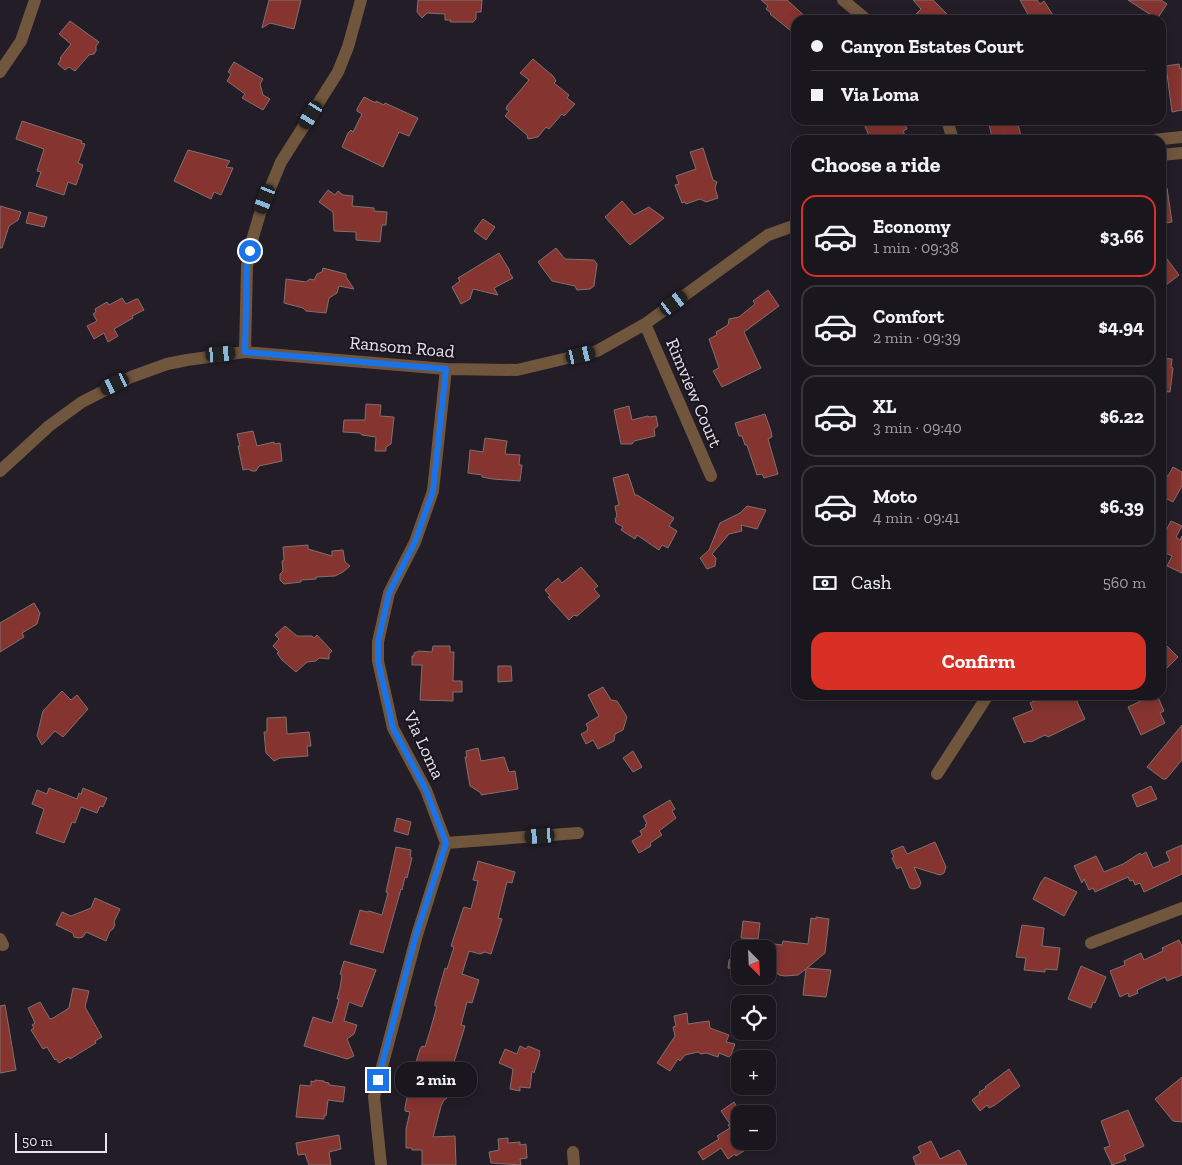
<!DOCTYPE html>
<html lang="en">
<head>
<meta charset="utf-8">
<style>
	:root { --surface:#1a161d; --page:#27232a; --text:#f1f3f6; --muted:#9f9fa4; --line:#38353b; --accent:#d93025 }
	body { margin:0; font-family:"Zilla Slab",serif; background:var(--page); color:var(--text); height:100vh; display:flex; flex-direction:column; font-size:19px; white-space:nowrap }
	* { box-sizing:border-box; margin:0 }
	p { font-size:16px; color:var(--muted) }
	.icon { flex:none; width:28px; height:28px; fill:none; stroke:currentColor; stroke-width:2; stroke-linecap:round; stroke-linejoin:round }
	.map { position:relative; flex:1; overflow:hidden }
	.details { position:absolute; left:791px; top:135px; width:375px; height:565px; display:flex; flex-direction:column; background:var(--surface); border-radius:15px; box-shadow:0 2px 12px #0003,0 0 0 1px var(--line) }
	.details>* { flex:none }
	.banner { position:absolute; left:791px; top:15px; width:375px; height:110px; border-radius:15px; box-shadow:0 2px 12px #0003,0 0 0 1px var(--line); display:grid; align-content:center; height:110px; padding:0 20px; background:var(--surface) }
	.needle { width:32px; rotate:156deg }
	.tools { position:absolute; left:731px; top:940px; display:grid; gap:10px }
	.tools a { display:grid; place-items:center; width:45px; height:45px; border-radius:10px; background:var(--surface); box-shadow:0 2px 12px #0003,0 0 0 1px var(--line); font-size:25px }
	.scale { position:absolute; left:15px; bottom:12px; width:92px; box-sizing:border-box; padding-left:5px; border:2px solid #e7e3ea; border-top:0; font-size:14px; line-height:18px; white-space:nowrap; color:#e7e3ea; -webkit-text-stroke:4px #1a141e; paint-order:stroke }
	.end { position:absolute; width:22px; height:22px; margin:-11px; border:6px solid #1a73e8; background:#fff; box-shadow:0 0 0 2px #fff }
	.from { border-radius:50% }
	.bubble { position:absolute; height:35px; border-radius:15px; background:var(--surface); box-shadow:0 2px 12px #0003,0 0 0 1px var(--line); font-size:16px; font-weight:700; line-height:35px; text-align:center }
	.car { position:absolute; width:15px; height:30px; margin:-15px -8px; border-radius:6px; box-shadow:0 0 4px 1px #0007; background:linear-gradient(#222 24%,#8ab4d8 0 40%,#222 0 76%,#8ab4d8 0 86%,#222 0) }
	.banner b { display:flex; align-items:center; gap:18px; height:48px; font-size:19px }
	.banner b+b { border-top:1px solid var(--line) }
	.banner i { width:12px; height:12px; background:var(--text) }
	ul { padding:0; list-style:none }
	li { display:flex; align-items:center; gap:15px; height:82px; margin:0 10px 8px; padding:0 10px; border:2px solid var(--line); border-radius:15px }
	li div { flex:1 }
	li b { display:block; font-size:19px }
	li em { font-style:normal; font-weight:700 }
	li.current { border-color:var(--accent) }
	li>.icon { width:45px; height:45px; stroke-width:1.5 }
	h2 { padding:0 20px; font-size:22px; line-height:60px }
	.pay { display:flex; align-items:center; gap:12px; height:55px; padding:0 20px; font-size:19px }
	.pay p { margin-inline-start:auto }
	.action { display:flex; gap:10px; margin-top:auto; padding:10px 20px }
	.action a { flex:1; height:58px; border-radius:15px; background:var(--accent); color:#fff; font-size:20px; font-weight:700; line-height:58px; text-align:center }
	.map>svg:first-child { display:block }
	.building { fill:#853430; stroke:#80716f }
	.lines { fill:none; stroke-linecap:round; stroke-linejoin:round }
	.minor { stroke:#71563e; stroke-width:12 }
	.route { stroke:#1a73e8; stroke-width:6 }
	.labels { text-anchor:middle; stroke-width:4; stroke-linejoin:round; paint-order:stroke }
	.street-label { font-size:18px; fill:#e7e3ea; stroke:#1a141e }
</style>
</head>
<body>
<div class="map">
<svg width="1182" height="1165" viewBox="0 0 1182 1165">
	<rect width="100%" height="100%" fill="#231d27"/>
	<!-- building -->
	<path class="building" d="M269,0H301L294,29L270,23L262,28Z
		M418,0H482L481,12H476V19L473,22H450L451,20H445V14L427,13L422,18L417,12Z
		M761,0H787L809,20H796V35L770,14L771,13L766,9L768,6Z
		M913,0H933L953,20H910L921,9Z
		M1020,0H1037L1040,4L1044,1L1056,20H1031Z
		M1128,0H1161L1167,4L1157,19Z
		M70,21L99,42L96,46V51L94,54L89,55L75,71L69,67L65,70L58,64L61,59L60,58L71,44L59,34Z
		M533,59L553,76L556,81L554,83L569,95L567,98L575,104L564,116L562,114L549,129L546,127L538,137L528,139L527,135L505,116L509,111L506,109L507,106L529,80L520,73Z
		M234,62L263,79L260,84L263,95L270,99L263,110L242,98L245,94L227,81L231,74L228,72Z
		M1179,64L1180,69L1182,68V110L1172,112L1166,66Z
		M364,97L376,103V101L384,105L385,103L418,118L409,136L399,132L383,167L342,147L348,133L351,130L353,132L362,114L357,111V109Z
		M862,120H903L907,129L903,131L907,140H871Z
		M988,120H1017L1022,140H1005L1004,134L992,137Z
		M22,121L82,141L81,143L85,144L78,163L83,165L76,185L68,182L64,195L36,186L41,172L37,171L44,149L16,139Z
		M703,148L713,180L717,182L715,188L718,198L706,202L700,199L686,204L685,202L682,203L675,185L679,184L676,176L696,169L690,152Z
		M188,150L230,161L226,167L233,168L221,195L214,192L211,199L174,181Z
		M1161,188H1167L1172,222L1161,224Z
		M328,190L335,195L338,191L343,195L353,196L352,206L374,208V211L387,212L386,225H382L380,242L356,240V232L334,231L333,212L319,202Z
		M622,201L634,215L649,207L664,218L630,245L605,217Z
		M0,206L21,212L18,220L9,226L2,248H0Z
		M29,212L47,217L44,227L26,223Z
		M483,219L495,227L486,240L474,231Z
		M556,248L565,259L594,260L597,264L594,286L590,289L577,290L575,286L552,281L538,262Z
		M499,253L510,271L509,272L513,278L494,288L498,295L473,289L470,299L461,304L452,287L460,281L458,278Z
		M1167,259L1179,275L1161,289V264Z
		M323,268L346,274V277L354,289L339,286L337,293L329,298L326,313L306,311L303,308L284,303L286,279L306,282L310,279L314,280L317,274L322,272Z
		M768,290L779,306L744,332L761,368L722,387L713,371L719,368L709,339L717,335L716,332L728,325L729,319L739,317L755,304L753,301Z
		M122,298L126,304L136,299H138L144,310L132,316L133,318L114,329L118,336L108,342L104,333L94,339L87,326L97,321L93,314L96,312L95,309L107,302L109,305Z
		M1161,358L1172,359L1171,367L1173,368L1170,392L1161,391Z
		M366,404L381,405L380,416L394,417L391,444L386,447V451H375L376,437L362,435L360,433L343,432L344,420H365Z
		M629,406L632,420L648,416L649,417L656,416L658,426L654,429L655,436L634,441L632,444H621L614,410Z
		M765,414L771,431L772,437L768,439L778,474L764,478L762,474L757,475L747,445H745L742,436H739L735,423Z
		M253,431L257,446L274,442V444L280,443L282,461L259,466L256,471H252L248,469L243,470L238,446H240L237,434Z
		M485,438L507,441L505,454L520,455L519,465H522L520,481L493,479L482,477V475L468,473L470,450L483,452Z
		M1173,467L1182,472V486L1173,502L1161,496V473L1168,476Z
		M628,474L635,495H637L674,518L669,526L677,531L668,548L662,545L659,550L637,535L635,539L621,530L623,527L616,523L615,519L617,516L615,506L619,505L613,478Z
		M747,506L766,510L757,529L741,525L742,531L729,534L712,554L716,558L715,566L707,569L700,558L709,550L720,523L740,513Z
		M1171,521L1182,526L1176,537L1180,540L1182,536V573L1167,566L1172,556L1161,551V540Z
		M308,545V549L332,556V551L343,550L345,562L350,566L343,572L335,576L316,577V579L301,580V582L284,584L280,580V574L283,571L282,561L284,560L283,547Z
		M581,567L598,586L594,589L600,596L577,616L574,615L569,620L548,597L550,596L545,590L558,578L562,583Z
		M34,603L40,613L37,624L22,633L24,637L0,652V623Z
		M285,626L297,636H312L314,638L317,635L332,651L329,654V659L319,658L316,661L307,662L296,672L282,660L277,653L279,652L273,646L279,639L275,635Z
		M433,646H450V652H454L453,681H462V692H453V701L420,700L422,665H412V656H414V653L419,651L432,652Z
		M1167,646L1178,657L1161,674V652Z
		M498,666H511L512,681L498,682Z
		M603,687L611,700L617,701L627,717L623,730L615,734L614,741L598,749L593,740L586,744L581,734L587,731L588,728L586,724L599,716L588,695Z
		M62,691L71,700L77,695L88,709L63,737L55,731L42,745L37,736L43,711Z
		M1048,695H1074L1085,719L1048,737L1045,735L1031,742L1028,741L1024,743L1013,718L1033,710L1030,703Z
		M1138,695H1157L1164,711L1160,713L1165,723L1141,735L1128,707L1141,701Z
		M286,717L287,734L309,732L311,746H307L308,756L280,758L274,761L266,753L264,732H267V718Z
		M1182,725V760L1166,779H1163L1147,767Z
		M478,748L481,761L504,757L509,772L515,771L518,789L481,795V793L470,786L465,757H467L466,751Z
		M633,751L642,767L633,772L623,758Z
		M1151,786L1157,799L1137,807L1132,795Z
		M49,788L77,799L79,793L81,794L83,788L107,798L103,807L100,806L97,813L81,807L75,823L72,822L64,843L36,833L44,809L32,804L37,790L47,794Z
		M670,800L675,809L672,811L676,818L659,831L662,835L650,843L651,846L639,853L632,841L642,835L640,831L646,827L645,825L647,824L643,816Z
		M397,818L411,822L408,835L394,831Z
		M935,842L946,867L944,873L940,875L914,867L921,883L919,887L914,889L910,888L901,867L897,869L892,858L894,857L891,851L903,846L907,854Z
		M1182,845V874L1144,892L1140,883L1135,885L1133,880L1130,881L1128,877L1095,892L1093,888L1089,890L1084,879L1082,883L1074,866L1096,856L1104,872L1123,864L1140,853L1141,855L1146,852L1153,868L1170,861L1166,852Z
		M396,847L411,850L410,857L412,858L407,878L405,877L402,890L401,889L383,953L350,944L360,910L367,912L369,911L382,915L388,893L386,892Z
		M478,861L515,872L512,883L507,882L498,918L502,919L491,954L485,952L480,954L469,951L462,974L479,980L472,1003L467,1002L461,1025L465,1026L451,1072L436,1067L449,1088L447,1098L444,1100L441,1106L433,1137L455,1136L456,1165H422V1150H412V1148H406V1129L410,1112L405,1111V1107L412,1075L420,1049L422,1046L425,1047L430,1031L437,1006H435V1003L445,968L447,969L454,947L451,946L463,909L464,907L471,909L478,881L473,880Z
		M1045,877L1077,892L1064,916L1033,899L1041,882Z
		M95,898L120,909L114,922L115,925L113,929L110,931L106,941L86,932L83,937L78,938L74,937L73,933L56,925L62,912L71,916L91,908Z
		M816,917L829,919L825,953L807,968L831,970L826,997L803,995L806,969L798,975L785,976L779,975L772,969H768V943L782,945L783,941L808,944L811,918L816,919Z
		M743,921L760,923L758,939L741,938Z
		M1022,925L1044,928L1042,946L1060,948L1057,970L1045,969V972L1024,970L1026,958L1016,957Z
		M1179,940L1182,946V975L1167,981L1165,977L1137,990L1138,993L1129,997L1128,993L1120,997L1110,971L1125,965L1124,961L1141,953L1144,960L1163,951L1162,948Z
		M740,951V970L728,968L729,960Z
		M344,961L376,970L362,1007L349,1002L344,1021L357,1025L354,1034L347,1039L354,1056L347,1059L304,1046L313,1017L332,1023L339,999H337L340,988L342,975L340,974Z
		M1081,966L1106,977L1095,1003L1093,1002L1091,1008L1068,999Z
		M73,988L89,991L85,1007L102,1037L95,1041L96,1043L70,1059L69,1057L59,1063L56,1059L55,1060L47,1047L43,1049L31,1030L34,1028L32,1025L35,1023L28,1008L40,1002L50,1019L53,1018L69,1008Z
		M5,1005L16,1070L0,1073V1006Z
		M687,1013L688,1024L709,1021L710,1028L729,1035L726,1042L735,1044L731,1055L729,1057L719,1053L718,1057L706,1053L701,1054L698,1052L685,1055L680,1061L678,1059L670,1071L657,1063L675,1036L673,1027L676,1026L674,1016Z
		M520,1046L526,1049L528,1046L540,1051L539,1054H540L534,1073L532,1071L530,1088L520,1087V1091L510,1089L513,1069L499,1063L505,1049L517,1054Z
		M1009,1069L1020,1086L995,1105L989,1108L987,1105L980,1111L972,1100L980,1094L979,1092L986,1088L985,1087Z
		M1182,1077V1122L1173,1121L1155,1099Z
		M315,1080L324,1081V1082L329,1083V1085L345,1087L343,1102L328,1100L326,1116L324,1115V1119L296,1117L300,1085L311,1086V1081L315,1082Z
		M734,1102L740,1112V1141H759L736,1156L735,1154L728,1159L721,1148L703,1160L698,1152L719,1139L717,1136L730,1128L728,1125L730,1124L721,1111Z
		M1128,1110L1144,1146L1124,1155L1126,1160L1112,1165L1104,1148L1110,1146L1101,1121Z
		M339,1135L341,1149L329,1152L331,1165H309L305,1154L298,1155L296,1143Z
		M508,1138V1143L520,1142V1145L526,1144L527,1158L520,1159L521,1165L491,1163L489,1152L499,1150L498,1139Z
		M931,1141L940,1159L959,1150L967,1165H916L913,1157L921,1153L918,1147Z"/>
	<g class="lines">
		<!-- minor -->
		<path class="minor" d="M843,0L867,20
			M0,72L21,41L35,0
			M947,120L953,140
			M1153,140L1182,137
			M1161,155L1182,153
			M645,324L711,476
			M245,352L247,266L253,237L261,210L281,162L338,72L348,47L361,0
			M0,471L49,426L82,402L131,377L167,364L187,360L245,352L446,369L517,370L597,351L645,324L768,235L796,225
			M937,774L988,695
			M446,843L578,833
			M0,939L3,945
			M1091,943L1182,908
			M573,1152L574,1165
			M381,1165L374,1097L417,935L446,843L426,790L393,728L378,661V642L389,593L415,542L433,491L446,369"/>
	</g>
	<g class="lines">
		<!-- route -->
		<path class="route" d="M250,251L247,266L245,352L446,369L433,491L415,542L389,593L378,642V661L393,728L426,790L446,843L416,935L378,1080"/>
	</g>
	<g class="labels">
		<!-- street labels -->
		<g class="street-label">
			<text transform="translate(402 347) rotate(5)" y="6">Ransom Road</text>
			<text transform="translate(694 393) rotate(67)" y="6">Rimview Court</text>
			<text transform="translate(424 745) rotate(65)" y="6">Via Loma</text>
		</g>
	</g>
</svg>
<div class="tools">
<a><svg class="needle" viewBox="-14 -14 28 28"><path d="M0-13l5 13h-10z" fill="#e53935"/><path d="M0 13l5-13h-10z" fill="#9f9fa4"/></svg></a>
<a><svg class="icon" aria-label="locate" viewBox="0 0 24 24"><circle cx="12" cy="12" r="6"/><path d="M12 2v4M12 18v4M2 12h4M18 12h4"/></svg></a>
<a>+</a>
<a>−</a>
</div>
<div class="scale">50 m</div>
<i class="end from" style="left:250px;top:251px"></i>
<i class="end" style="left:378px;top:1080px"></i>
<div class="bubble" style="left:395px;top:1062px;width:82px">2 min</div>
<i class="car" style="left:311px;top:115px;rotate:212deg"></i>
<i class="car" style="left:265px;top:199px;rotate:201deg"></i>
<i class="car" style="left:674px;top:303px;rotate:54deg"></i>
<i class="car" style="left:221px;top:354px;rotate:85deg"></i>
<i class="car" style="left:581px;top:355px;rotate:77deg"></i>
<i class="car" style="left:115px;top:384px;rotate:244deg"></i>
<i class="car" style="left:540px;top:836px;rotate:266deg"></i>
<div class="banner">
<b><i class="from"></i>Canyon Estates Court</b>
<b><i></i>Via Loma</b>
</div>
<section class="details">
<h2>Choose a ride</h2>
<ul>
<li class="current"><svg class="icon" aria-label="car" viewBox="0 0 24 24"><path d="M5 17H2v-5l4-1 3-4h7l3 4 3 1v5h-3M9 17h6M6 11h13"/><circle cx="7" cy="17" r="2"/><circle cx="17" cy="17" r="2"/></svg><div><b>Economy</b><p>1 min · 09:38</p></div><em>$3.66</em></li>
<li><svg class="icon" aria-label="car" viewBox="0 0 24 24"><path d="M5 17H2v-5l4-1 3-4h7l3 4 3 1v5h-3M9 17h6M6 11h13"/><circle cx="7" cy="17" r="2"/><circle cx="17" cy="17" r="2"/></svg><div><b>Comfort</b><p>2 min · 09:39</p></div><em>$4.94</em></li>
<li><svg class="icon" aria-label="car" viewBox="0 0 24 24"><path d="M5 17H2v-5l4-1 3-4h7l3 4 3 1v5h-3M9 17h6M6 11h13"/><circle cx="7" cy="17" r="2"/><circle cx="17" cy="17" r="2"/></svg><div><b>XL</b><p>3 min · 09:40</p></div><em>$6.22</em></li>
<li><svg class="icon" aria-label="car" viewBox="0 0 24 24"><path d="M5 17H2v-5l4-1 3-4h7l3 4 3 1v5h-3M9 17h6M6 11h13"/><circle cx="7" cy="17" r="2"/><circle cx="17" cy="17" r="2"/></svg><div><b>Moto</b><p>4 min · 09:41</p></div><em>$6.39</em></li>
</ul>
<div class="pay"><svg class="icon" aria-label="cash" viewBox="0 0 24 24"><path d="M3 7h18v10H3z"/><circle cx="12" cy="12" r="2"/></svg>Cash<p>560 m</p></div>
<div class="action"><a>Confirm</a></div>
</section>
</div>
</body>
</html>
